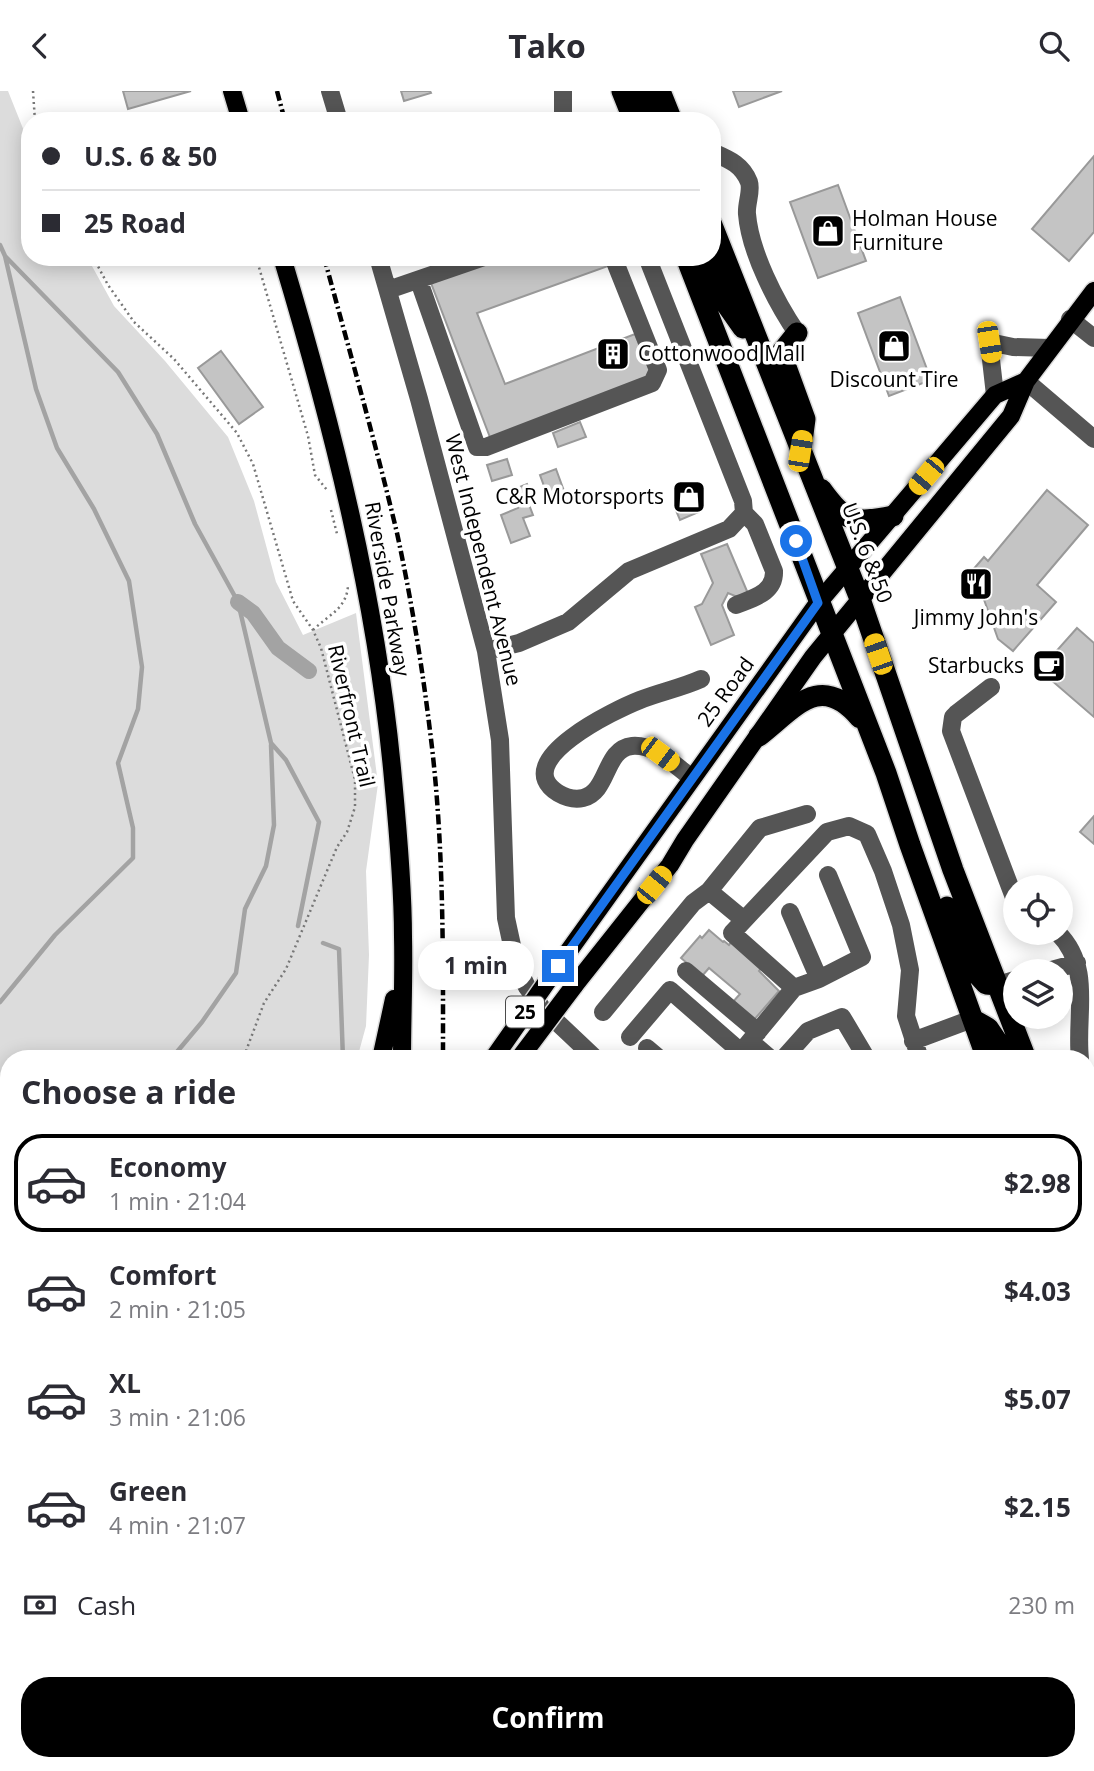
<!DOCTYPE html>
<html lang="en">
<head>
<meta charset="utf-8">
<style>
	:root { --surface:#fff; --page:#f7f7f7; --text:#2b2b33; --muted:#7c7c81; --line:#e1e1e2; --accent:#000 }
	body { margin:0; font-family:"Open Sans",sans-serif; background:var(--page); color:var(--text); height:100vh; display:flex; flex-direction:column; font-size:26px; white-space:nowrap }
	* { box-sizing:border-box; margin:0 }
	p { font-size:23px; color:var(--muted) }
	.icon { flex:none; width:38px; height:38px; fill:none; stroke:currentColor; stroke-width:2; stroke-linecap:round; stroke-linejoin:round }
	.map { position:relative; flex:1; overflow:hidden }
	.drawer { position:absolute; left:0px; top:959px; width:1096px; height:721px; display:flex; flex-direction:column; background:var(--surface); border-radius:28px 28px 0 0; box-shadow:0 4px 18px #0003 }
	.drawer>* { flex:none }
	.banner { position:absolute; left:21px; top:21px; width:700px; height:154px; border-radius:28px; box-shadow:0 4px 18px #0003; display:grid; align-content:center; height:154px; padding:0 21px; background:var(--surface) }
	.controls { position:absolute; left:1003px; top:784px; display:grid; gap:14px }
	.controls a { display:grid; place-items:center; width:70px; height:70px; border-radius:50%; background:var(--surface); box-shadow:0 4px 18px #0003; font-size:35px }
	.end { position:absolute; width:32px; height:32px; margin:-16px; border:9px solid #1a73e8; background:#fff; box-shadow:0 0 0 4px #fff }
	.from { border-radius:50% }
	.bubble { position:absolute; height:49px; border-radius:24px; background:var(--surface); box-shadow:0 4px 18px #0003; font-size:23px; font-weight:700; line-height:49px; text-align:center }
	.car { position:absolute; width:21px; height:42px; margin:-21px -10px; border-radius:9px; box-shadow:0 0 5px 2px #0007; background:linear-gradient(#f5c518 24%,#345 0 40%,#f5c518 0 76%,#345 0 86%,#f5c518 0) }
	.banner b { display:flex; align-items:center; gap:24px; height:66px; font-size:26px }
	.banner b+b { border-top:2px solid var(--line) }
	.banner i { width:18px; height:18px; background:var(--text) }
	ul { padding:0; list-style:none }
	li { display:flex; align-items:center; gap:21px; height:98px; margin:0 14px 10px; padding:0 7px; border:4px solid transparent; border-radius:28px }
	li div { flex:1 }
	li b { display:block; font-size:26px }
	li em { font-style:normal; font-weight:700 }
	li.selected { border-color:var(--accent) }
	li>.icon { width:63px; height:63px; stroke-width:1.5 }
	h2 { padding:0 21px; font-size:32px; line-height:84px }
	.pay { display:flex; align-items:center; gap:18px; height:77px; padding:0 21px; font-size:26px }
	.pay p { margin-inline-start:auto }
	.primary-button { display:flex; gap:14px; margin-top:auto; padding:14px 21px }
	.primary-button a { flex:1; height:80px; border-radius:28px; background:var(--accent); color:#fff; font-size:28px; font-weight:700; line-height:80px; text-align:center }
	header { display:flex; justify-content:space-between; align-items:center; height:91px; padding:0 21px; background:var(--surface); font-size:32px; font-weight:700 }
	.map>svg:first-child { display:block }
	.green { fill:#dcdcdc }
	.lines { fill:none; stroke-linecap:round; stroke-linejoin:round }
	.stream { stroke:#a3a3a3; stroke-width:4.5 }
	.canal { stroke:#a3a3a3; stroke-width:16 }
	.building { fill:#c4c4c4; stroke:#999; stroke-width:2 }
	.major-casing { stroke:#dbdbdb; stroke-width:21 }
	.highway-casing { stroke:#dbdbdb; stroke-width:24 }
	.path { stroke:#777; stroke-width:2.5; stroke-dasharray:2 3.5; stroke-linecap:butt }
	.minor { stroke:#555; stroke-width:18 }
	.major { stroke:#000; stroke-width:18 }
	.highway { stroke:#000; stroke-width:21 }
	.rail { stroke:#000; stroke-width:4.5; stroke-dasharray:10 3.5 2 3.5; stroke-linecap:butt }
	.major-bridge-casing { stroke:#dbdbdb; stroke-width:21; stroke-linecap:butt }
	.major-bridge { stroke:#000; stroke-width:18 }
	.route { stroke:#1a73e8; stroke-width:9 }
	.labels { text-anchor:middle; stroke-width:7; stroke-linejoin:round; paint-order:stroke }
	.shield { fill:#fff; stroke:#4c4c4c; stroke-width:2 }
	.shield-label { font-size:19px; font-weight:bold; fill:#000 }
	.poi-label { font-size:21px; fill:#000; stroke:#fff; text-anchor:start }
	.street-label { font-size:21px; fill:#000; stroke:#fff }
</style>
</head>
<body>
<header><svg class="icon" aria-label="back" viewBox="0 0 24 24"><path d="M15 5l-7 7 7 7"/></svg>Tako<svg class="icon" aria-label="search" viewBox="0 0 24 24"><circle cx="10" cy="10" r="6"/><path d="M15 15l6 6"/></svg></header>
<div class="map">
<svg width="1094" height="1680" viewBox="0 0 1094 1680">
	<rect width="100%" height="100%" fill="#fff"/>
	<!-- green -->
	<path class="green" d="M0,0H8L30,55V166H87L114,215L165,270L228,346L254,410L276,491L303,544L356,522L378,693L366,780L369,864L366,935L357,968H9V1444L0,1455Z
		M0,1605L9,1613V1656L3,1680H0Z"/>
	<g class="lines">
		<!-- stream -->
		<path class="stream" d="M0,154L5,165L118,281L157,343L195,433L238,511L271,652L286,669L319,731L298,835
			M323,852L339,858L343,968
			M0,911L55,844L133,767V737L118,672L138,618L142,576L129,490L94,418L57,357L36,298L5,165
			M171,968L202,931L236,882L245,818L266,775L274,734L271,654
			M0,1363L9,1320"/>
		<!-- canal -->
		<path class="canal" d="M238,511L253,522L278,557L309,580"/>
	</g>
	<!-- building -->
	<path class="building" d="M123,0H191L128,18Z
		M401,0H430L431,2L404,10Z
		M733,0H782L739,16Z
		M1094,65V141L1069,170L1032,138Z
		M838,94L866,170L818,187L790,111Z
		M502,166H608L611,174L477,222L505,293L635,243L651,282L647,288L491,349L431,192Z
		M900,206L931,289L889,305L858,222Z
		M221,260L263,316L239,333L198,277Z
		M580,331L586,346L558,356L553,342Z
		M507,368L512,384L492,390L487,374Z
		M556,378L564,400L548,406L540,384Z
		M527,393L533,409L528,411L533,424L523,427L530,445L511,452L501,424L518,417L512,399Z
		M691,395L701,420L680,429L675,417L686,412L681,399Z
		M1047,399L1088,434L1037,494L1056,511L1013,560L998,548L982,503L965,488L984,466L988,470Z
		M727,453L752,512L728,502L722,514L734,544L711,554L695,516L702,513L713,492L701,463Z
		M1077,537L1094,552V626L1036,576L1049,561L1053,564Z
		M1094,725V753L1080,741Z
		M709,839L723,851L724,850L729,854L732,850L762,876L759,880L779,900L753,930L732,912L740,903L709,877L702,885L681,867L700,845L702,847Z"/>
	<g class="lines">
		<defs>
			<path id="major" d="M232,0L241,30
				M282,166C333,336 377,510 393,688C398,740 403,794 403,846C404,887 402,927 402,968
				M558,875L818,512L995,304L1026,290
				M574,895L670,774L685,749L813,566L1011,325L1026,290L1094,200
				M381,968L394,908
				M310,1671L312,1680
				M338,1671L340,1680
				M373,1680V1671"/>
			<path id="highway" d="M622,0L634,30
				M639,0L653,30
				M660,0L672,30
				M712,134L860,508L953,779L1026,968
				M686,166L886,682L910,754L987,968
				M706,166L724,210L743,237
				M797,242L781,262L805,328L801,358
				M821,398C845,431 853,433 893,425
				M759,645C795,617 820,580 860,627
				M947,816L976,882L986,893L998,894
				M974,929L988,937L1009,968
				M1087,1129L1094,1148
				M1087,1220L1094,1238"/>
		</defs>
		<!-- major casing -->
		<use href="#major" class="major-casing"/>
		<!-- highway casing -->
		<use href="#highway" class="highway-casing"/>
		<!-- path -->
		<path class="path" d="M33,0L35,30
			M93,166L108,194L134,231L174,268L237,342L253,373L293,510L313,539L321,557L355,689V716L347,741L337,756L286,878L264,912L243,968
			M256,166L308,345L315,384L327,399
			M331,419L337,443
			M313,539C328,524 347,518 348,494
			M0,1466L9,1453"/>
		<!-- minor -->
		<path class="minor" d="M330,0L339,30
			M563,30V0
			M712,61C728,68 742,73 749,91C752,100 746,113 747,123C750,161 776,211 797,242
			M378,166L419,308L486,560L500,649L506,827L516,873L527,896L542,917L596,968
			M419,190L477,356H486L652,292L658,279L613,166
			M388,199L484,166
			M1070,228L1094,247
			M1026,290L1094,348
			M995,304L989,251L1013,256L1050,257
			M736,514C753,507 775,502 774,480L755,433L744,422
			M486,560L519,552L568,531L629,480L729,438L744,422L743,410L647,166
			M991,596L956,623L953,626L951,640L1015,809
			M692,687C674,674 655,653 632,655C604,658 609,701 583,707C575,709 565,706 558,702C507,670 617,618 640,609C660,601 681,597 701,588
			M828,784L862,866L819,888L794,897L732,842L827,741L849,735L867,743L883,780L901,834L910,879L906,925L920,968
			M790,821L819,888
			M744,829L709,800L760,737L807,723
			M1058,842C1093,877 1075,924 1080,968
			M686,880L758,941
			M1048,880L1077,872
			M998,894L1015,889
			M603,921L693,812L709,800
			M630,946L670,899L741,961L794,897
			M750,950L771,968
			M913,950L972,928
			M647,957L660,968
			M783,968L808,940L842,926L867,968
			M1087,1009L1094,1033
			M1087,1393L1094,1400
			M1087,1484L1089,1492L1087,1497
			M1087,1589L1094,1581
			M1087,1658L1094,1649
			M102,1671L111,1680
			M235,1671L238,1680
			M747,1671L759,1680
			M856,1671H864
			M1003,1671L1013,1680
			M202,1680L205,1679
			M501,1680L511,1671
			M1068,1680L1075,1671"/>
		<!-- major -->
		<use href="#major" class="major"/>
		<!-- highway -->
		<use href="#highway" class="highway"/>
		<!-- rail -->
		<path class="rail" d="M277,0L285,30
			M324,166C349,258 375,350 397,442C411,507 422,574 430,640C444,749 443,859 443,968
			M441,1680V1671"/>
		<defs>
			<path id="major-bridge" d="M493,968L558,875
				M519,968L574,895"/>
		</defs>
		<!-- major-bridge casing -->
		<use href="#major-bridge" class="major-bridge-casing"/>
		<!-- major-bridge -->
		<use href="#major-bridge" class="major-bridge"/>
	</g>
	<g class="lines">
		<!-- route -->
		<path class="route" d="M558,875L818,512L796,450"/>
	</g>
	<!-- icons -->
	<defs>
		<symbol id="shop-square" viewBox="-11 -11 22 22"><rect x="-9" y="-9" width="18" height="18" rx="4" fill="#000" stroke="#fff"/><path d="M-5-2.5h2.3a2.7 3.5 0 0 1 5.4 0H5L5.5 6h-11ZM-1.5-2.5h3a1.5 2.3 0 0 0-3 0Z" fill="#fff"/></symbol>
		<symbol id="building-square" viewBox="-11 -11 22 22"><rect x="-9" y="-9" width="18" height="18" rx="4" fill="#000" stroke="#fff"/><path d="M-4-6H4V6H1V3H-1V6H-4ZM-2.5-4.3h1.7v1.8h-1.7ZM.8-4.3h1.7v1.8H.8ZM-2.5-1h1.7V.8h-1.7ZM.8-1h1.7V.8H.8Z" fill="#fff"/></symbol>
		<symbol id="restaurant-square" viewBox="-11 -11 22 22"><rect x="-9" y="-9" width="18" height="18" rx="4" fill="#000" stroke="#fff"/><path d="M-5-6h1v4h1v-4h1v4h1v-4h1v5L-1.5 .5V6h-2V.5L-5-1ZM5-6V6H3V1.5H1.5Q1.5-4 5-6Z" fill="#fff"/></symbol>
		<symbol id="cafe-square" viewBox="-11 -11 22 22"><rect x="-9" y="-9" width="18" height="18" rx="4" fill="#000" stroke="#fff"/><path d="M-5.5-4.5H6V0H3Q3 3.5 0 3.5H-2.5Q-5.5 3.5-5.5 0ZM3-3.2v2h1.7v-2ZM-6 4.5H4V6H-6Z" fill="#fff"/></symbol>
	</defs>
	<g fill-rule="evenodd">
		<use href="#shop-square" x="809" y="121" width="38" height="38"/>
		<use href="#shop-square" x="875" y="236" width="38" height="38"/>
		<use href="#building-square" x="594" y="244" width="38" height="38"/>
		<use href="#shop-square" x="670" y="387" width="38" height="38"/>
		<use href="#restaurant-square" x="957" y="474" width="38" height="38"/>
		<use href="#cafe-square" x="1030" y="556" width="38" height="38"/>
	</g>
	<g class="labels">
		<!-- shield labels -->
		<rect class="shield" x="506" y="905.5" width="38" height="31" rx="5"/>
		<g class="shield-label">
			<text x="525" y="928">25</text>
		</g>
		<!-- poi labels -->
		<g class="poi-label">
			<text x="852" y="135">Holman House<tspan x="852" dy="24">Furniture</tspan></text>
			<text x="638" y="270">Cottonwood Mall</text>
			<text x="894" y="296" text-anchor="middle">Discount Tire</text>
			<text x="664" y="413" text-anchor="end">C&amp;R Motorsports</text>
			<text x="976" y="534" text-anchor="middle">Jimmy John's</text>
			<text x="1024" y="582" text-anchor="end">Starbucks</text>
		</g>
		<!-- street labels -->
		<g class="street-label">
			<text transform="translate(867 462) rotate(69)" y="7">U.S. 6 &amp; 50</text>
			<text transform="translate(483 469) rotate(76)" y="7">West Independent Avenue</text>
			<text transform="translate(387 498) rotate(80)" y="7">Riverside Parkway</text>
			<text transform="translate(726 601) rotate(-54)" y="7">25 Road</text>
			<text transform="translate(351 625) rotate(77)" y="7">Riverfront Trail</text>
		</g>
	</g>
</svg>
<div class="controls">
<a><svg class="icon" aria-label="locate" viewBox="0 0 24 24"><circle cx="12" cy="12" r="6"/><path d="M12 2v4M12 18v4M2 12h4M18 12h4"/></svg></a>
<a><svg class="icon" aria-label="layers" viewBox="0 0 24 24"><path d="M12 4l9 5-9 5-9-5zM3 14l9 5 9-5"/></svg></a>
</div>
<i class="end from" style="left:796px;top:450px"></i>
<i class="end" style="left:558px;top:875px"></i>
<div class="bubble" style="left:418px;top:850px;width:116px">1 min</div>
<i class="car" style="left:989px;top:251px;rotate:171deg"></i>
<i class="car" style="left:800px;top:360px;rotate:9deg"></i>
<i class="car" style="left:926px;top:385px;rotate:220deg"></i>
<i class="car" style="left:878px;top:563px;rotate:341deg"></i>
<i class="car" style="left:660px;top:663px;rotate:127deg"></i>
<i class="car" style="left:654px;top:794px;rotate:39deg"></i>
<div class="banner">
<b><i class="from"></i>U.S. 6 &amp; 50</b>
<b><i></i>25 Road</b>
</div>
<section class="drawer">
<h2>Choose a ride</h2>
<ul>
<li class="selected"><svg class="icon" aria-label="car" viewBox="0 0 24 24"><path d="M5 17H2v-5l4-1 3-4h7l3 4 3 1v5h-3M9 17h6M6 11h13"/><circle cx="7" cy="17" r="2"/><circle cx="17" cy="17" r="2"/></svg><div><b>Economy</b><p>1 min · 21:04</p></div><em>$2.98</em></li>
<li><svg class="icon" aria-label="car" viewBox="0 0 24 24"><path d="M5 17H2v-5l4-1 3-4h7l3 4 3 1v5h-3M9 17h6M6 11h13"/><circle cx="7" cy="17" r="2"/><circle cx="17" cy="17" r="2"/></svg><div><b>Comfort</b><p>2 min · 21:05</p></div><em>$4.03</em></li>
<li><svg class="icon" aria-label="car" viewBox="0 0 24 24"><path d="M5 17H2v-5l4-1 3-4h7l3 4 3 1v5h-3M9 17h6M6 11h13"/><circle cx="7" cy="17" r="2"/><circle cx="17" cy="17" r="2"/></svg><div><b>XL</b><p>3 min · 21:06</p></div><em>$5.07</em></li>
<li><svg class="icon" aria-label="car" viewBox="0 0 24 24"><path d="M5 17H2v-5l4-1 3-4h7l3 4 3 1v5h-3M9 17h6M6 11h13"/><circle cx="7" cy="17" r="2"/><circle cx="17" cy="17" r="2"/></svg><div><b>Green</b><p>4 min · 21:07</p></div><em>$2.15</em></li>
</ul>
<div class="pay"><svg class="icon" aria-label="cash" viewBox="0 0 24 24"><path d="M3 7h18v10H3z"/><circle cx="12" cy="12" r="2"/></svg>Cash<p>230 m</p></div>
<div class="primary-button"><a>Confirm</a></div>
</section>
</div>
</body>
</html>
